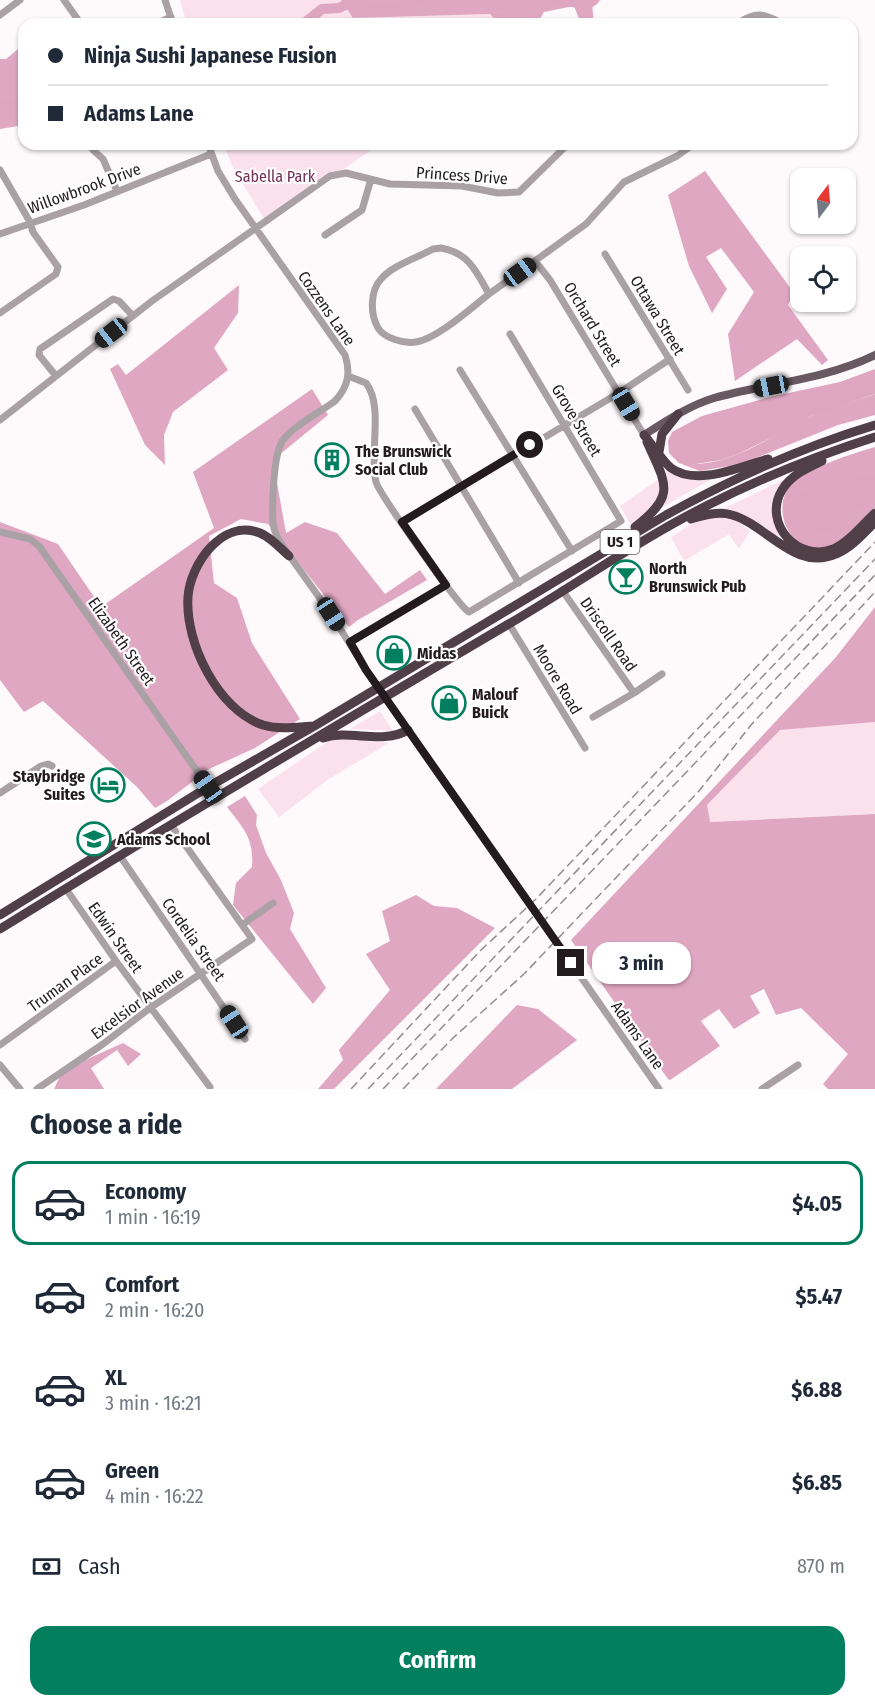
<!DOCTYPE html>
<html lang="en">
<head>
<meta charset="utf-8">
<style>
	:root { --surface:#fff; --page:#f2f2f3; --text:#1f2937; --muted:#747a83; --line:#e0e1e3; --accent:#027f5e }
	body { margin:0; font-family:"Fira Sans Condensed",sans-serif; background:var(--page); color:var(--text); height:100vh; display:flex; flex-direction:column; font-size:22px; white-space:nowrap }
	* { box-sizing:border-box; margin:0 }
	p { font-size:20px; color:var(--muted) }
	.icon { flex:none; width:33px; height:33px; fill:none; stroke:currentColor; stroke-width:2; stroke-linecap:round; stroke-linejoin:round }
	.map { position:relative; height:1089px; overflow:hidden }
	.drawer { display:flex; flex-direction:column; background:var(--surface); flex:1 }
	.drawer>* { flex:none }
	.top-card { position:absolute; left:18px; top:18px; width:840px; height:132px; border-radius:18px; box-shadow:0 2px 4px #0004; display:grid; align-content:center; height:132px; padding:0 30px; background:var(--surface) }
	.needle { width:39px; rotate:16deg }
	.controls { position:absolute; left:790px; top:168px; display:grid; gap:12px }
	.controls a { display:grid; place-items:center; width:66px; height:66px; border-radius:12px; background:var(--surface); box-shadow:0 2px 4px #0004; font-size:30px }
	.end { position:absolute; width:27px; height:27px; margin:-14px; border:8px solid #231b1e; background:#fff; box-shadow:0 0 0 3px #fff }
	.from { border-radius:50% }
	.bubble { position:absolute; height:42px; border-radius:18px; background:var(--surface); box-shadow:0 2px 4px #0004; font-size:20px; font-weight:700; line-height:42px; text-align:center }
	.car { position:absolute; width:18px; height:36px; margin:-18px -9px; border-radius:8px; box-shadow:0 0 4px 2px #0007; background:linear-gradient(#222 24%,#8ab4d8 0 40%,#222 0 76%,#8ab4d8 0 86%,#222 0) }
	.top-card b { display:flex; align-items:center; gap:21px; height:57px; font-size:22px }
	.top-card b+b { border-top:2px solid var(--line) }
	.top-card i { width:15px; height:15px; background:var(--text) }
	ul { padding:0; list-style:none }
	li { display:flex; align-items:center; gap:18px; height:84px; margin:0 12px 9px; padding:0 18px; border:3px solid transparent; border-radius:18px }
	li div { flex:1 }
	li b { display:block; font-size:22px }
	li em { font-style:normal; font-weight:700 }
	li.active { border-color:var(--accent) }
	li>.icon { width:54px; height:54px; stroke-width:1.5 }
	h2 { padding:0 30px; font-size:27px; line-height:72px }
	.pay { display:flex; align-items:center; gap:15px; height:66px; padding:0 30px; font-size:22px }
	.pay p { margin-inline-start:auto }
	.button { display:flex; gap:12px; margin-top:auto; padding:12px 30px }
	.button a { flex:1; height:69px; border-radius:18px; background:var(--accent); color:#fff; font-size:24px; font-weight:700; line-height:69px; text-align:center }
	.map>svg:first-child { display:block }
	.green { fill:#fae1ec }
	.forest { fill:#e0a7c2 }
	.water { fill:#dfa6c1 }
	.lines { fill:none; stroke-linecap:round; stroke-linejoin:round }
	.river { stroke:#dfa6c1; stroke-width:10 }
	.minor { stroke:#aaa1a5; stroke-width:7 }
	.major { stroke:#68585f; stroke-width:8 }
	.highway { stroke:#503f47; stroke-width:9 }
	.rail { stroke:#928c8e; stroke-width:1.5; stroke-dasharray:9 4.5; stroke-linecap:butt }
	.minor-bridge { stroke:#aaa1a5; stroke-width:7 }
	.route { stroke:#231b1e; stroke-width:8 }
	.labels { text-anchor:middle; stroke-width:4.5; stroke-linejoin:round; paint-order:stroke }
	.shield { fill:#fff; stroke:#655f62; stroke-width:1.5 }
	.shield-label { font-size:15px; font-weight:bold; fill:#231b1e }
	.street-label { font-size:16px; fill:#231b1e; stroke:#fff }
	.park-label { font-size:16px; fill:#743055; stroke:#fff }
	.poi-label { font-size:16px; font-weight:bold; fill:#231b1e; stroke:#fff; text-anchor:start }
</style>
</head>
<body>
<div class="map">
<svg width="875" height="1089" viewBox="0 0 875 1089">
	<rect width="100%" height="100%" fill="#fef9fb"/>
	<!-- green -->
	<path class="green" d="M180,0H341L354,18L490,14L499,24H187Z
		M224,144H380L266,222L232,166Z
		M666,470L688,479L710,480L664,506L668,483Z
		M659,479C661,506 652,511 631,525L620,506Z
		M785,479C770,501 770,513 780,538L737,512L725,508Z
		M716,517L735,520L750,531L739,549L729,534L684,561L671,537L695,522Z
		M380,711L393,731L350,729Z
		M875,722V814L709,822L707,805L780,730Z
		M333,738L389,743L329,779L279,817L258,789Z"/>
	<!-- forest -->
	<path class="forest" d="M341,0H601L592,4L594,24H581L574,6L544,12L537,24H499L490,14L353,18Z
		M24,44V125L0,129V59H6Z
		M705,171L794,293L788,305L828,360L822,365L797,339L735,381L728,334L754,292L721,248L706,257L727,289L712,313L689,266L668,195Z
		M239,285L238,313L214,348L228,370L173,412L164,435L165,465L145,445L110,369L118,364L126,375Z
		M312,389L328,415L273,460L286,533L305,522L337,533L385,594L420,570L427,580L358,620L349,627L268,524L241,519L209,536L214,583L237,598L252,643L300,719L255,748L209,769L167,801L155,808L137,787L43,701L24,712L0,680V522L58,544L101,607L214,528L193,472Z
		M875,394V415L838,425L741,464L700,471L679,463C725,471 769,437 809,417C829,407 854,402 875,394Z
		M875,447V507C862,520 843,543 825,547C792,555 772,514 788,488C800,470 854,453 875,447Z
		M875,607V722L780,730L707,805L710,822L875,814V1089H828L823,1084L848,1054L801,1008L776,1015L764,989L750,996L760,1013L734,1029L719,1009L701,1021L720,1046L670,1080L668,1079L571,940L836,657Z
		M245,796L257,815L256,825L266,853L281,880L294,913L290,929L326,988L313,1004L233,905L236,883L252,867C254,838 244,829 227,807Z
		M416,895L434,906L457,908L495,928L334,1089H318L343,1060L339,1050L390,990L366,954L390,941L382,911Z
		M517,1005L538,1009L577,1040L512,1089H436Z
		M123,1043L141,1054L128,1066L117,1050L91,1068L104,1089H54L63,1070Z"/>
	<!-- water -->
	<path class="water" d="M875,369V394L811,416L785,431L738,454L721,460L689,465L679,463L669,453L668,441L672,432L702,416L770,397L840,382Z
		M875,476V495L832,532L818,530L796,513L800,494L818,482Z"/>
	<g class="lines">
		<!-- river -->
		<path class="river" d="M496,0L500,5C519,0 535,7 554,0
			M564,0L587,5L594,0
			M303,24L322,9L339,8L353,1L374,11L388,10L421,0
			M0,105L24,108"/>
		<!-- minor -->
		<path class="minor" d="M64,0L81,24
			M165,0L173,24
			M0,15L20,0
			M156,24L171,17
			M737,24C755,11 765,13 783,24
			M208,144L218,171L235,199L345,355C351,373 348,387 335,401C319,413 296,424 283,440C273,454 272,505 273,523C274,532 279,541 284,548L331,614L366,670L525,897
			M93,150L103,159L117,191
			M0,170L30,222L33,232L58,267L56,274L0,313
			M0,234L84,205L211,154
			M325,235L362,210L371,179
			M441,248C469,253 476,271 489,294C471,308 437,339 416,342C404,344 384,338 378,328C370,314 370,291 381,279C393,265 417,258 433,249Z
			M605,254L688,390
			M535,261L550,280L644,435
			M489,294L586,224L624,182L677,156L694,144
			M460,370L572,551
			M56,376L39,355L40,349L113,299L119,301L133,316
			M348,376L366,383C384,406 369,453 376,482C380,495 460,608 469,612L621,521L510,334
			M415,409L519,583
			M0,420L152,301L330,176L346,173L390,184L462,186L498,193L519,192L568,144
			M402,522L619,393L670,359
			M0,532L30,539L39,546L208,787
			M562,590L634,693
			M509,624L585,748
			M350,642L446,585
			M593,717L634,693L662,674
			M0,793L41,766L48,764L52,766
			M120,856L245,1039
			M66,889L116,961L210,1087
			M242,925L273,903
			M558,944L659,1089
			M0,1045L116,961
			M0,1065L20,1089
			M37,1089L103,1044L150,1008L252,939L171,825
			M762,1089L798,1065"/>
		<!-- major -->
		<path class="major" d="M644,435C666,421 688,406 714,398C768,383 824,380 875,355"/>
		<!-- highway -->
		<path class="highway" d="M644,435C651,443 663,462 671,468C697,487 741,466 768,459
			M659,452L662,434L678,414
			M822,461C807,468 791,475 782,490C762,523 798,563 833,549C849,542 862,525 875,513
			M691,519C704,515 718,511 732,515C767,525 795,572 836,554C851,548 863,534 875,522
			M635,527C677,495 666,484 647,442
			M289,556C280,548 272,538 260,533C222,518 190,565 188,597C185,643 218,710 263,725C280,730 297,727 314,726
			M323,738C350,729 382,745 408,730
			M0,915L208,787L316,725L666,515C733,478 802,447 875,425
			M0,929C168,825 337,725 507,625C564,592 618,554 676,522C739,487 806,459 875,437"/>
		<!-- rail -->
		<path class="rail" d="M351,1089L481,950L536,899L875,542
			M368,1089L875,559
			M383,1089L875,575
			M403,1089L453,1038L524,974L699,791L751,725L875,592"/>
		<!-- minor-bridge -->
		<path class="minor-bridge" d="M525,897L558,944"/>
	</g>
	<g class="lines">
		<!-- route -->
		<path class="route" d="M530,445L402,522L446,585L350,642L366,670L571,963"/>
	</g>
	<!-- icons -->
	<defs>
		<symbol id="building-ring" viewBox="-11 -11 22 22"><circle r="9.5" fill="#fff" stroke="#027f5e" stroke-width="1.5"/><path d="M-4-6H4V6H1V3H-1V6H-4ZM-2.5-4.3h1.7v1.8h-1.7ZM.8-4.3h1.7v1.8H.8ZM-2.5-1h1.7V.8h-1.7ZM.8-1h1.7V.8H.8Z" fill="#027f5e"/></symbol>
		<symbol id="bar-ring" viewBox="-11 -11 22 22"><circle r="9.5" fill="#fff" stroke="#027f5e" stroke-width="1.5"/><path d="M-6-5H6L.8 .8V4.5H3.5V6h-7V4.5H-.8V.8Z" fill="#027f5e"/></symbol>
		<symbol id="shop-ring" viewBox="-11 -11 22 22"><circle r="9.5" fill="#fff" stroke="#027f5e" stroke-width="1.5"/><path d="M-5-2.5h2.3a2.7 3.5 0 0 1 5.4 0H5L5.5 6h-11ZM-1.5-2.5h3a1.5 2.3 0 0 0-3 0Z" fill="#027f5e"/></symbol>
		<symbol id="hotel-ring" viewBox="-11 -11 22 22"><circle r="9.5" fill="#fff" stroke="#027f5e" stroke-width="1.5"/><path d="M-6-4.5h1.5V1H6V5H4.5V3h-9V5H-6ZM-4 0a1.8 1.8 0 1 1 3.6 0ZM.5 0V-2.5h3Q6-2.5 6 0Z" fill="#027f5e"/></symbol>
		<symbol id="school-ring" viewBox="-11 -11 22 22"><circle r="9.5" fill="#fff" stroke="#027f5e" stroke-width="1.5"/><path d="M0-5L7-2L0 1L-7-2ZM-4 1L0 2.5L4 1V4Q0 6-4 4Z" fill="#027f5e"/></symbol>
	</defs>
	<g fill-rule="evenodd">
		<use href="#building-ring" x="313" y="441" width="38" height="38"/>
		<use href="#bar-ring" x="607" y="558" width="38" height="38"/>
		<use href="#shop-ring" x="375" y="634" width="38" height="38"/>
		<use href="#shop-ring" x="430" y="684" width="38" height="38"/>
		<use href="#hotel-ring" x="89" y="766" width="38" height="38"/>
		<use href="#school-ring" x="75" y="820" width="38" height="38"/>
	</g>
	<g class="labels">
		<!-- shield labels -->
		<rect class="shield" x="600.5" y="530" width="39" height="24" rx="4.5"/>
		<g class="shield-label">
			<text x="620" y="547">US 1</text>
		</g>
		<!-- street labels -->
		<g class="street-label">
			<text transform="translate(462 175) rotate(4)" y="6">Princess Drive</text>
			<text transform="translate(84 188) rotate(-20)" y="6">Willowbrook Drive</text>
			<text transform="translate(327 308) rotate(55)" y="6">Cozzens Lane</text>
			<text transform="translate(658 315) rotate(59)" y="6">Ottawa Street</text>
			<text transform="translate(593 324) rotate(59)" y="6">Orchard Street</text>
			<text transform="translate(577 420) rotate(59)" y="6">Grove Street</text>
			<text transform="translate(609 634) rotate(55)" y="6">Driscoll Road</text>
			<text transform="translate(122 641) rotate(55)" y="6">Elizabeth Street</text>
			<text transform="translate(558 679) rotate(59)" y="6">Moore Road</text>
			<text transform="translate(116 937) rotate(55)" y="6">Edwin Street</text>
			<text transform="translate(194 939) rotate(55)" y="6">Cordelia Street</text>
			<text transform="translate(65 982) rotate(-36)" y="6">Truman Place</text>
			<text transform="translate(137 1003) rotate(-36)" y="6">Excelsior Avenue</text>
			<text transform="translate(638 1035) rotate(55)" y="6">Adams Lane</text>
		</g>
		<!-- park labels -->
		<g class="park-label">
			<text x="275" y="182">Sabella Park</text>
		</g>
		<!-- poi labels -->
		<g class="poi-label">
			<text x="355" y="457">The Brunswick<tspan x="355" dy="18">Social Club</tspan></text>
			<text x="649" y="574">North<tspan x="649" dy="18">Brunswick Pub</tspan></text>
			<text x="417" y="659">Midas</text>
			<text x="472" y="700">Malouf<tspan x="472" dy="18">Buick</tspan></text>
			<text x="85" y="782" text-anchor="end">Staybridge<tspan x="85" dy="18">Suites</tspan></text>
			<text x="117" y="845">Adams School</text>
		</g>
	</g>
</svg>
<div class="controls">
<a><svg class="needle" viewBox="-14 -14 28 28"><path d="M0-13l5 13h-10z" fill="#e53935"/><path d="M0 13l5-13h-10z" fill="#747a83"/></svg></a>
<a><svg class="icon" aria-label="locate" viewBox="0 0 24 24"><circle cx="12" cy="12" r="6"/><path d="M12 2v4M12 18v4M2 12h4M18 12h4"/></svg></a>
</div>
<i class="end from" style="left:530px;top:445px"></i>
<i class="end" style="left:571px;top:963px"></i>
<div class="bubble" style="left:592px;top:942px;width:99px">3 min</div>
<i class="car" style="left:520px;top:272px;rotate:54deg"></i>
<i class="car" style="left:111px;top:333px;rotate:232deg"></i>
<i class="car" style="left:771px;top:386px;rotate:259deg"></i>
<i class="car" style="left:626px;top:404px;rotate:149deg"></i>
<i class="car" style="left:331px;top:614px;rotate:147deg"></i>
<i class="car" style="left:208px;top:787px;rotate:325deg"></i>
<i class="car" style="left:234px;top:1022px;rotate:327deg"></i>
<div class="top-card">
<b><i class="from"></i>Ninja Sushi Japanese Fusion</b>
<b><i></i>Adams Lane</b>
</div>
</div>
<section class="drawer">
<h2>Choose a ride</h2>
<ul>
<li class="active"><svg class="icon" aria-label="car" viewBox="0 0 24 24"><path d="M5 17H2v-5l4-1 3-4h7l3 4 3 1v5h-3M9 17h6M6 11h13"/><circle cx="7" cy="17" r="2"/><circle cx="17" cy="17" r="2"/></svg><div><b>Economy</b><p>1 min · 16:19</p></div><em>$4.05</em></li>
<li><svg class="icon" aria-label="car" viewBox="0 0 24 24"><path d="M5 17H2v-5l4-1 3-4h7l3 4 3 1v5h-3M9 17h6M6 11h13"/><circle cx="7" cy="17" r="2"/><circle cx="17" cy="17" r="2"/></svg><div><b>Comfort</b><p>2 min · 16:20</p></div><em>$5.47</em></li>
<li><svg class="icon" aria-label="car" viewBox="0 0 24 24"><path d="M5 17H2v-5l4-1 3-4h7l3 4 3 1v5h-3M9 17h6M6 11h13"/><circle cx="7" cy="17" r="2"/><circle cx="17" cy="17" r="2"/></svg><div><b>XL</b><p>3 min · 16:21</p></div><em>$6.88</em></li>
<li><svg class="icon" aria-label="car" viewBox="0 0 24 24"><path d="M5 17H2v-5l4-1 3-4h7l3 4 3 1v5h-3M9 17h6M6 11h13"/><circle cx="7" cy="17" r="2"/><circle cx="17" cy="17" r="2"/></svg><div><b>Green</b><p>4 min · 16:22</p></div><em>$6.85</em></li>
</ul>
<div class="pay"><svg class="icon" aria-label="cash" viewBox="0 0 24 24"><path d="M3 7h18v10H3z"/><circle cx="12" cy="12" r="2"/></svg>Cash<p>870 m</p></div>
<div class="button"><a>Confirm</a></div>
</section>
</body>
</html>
